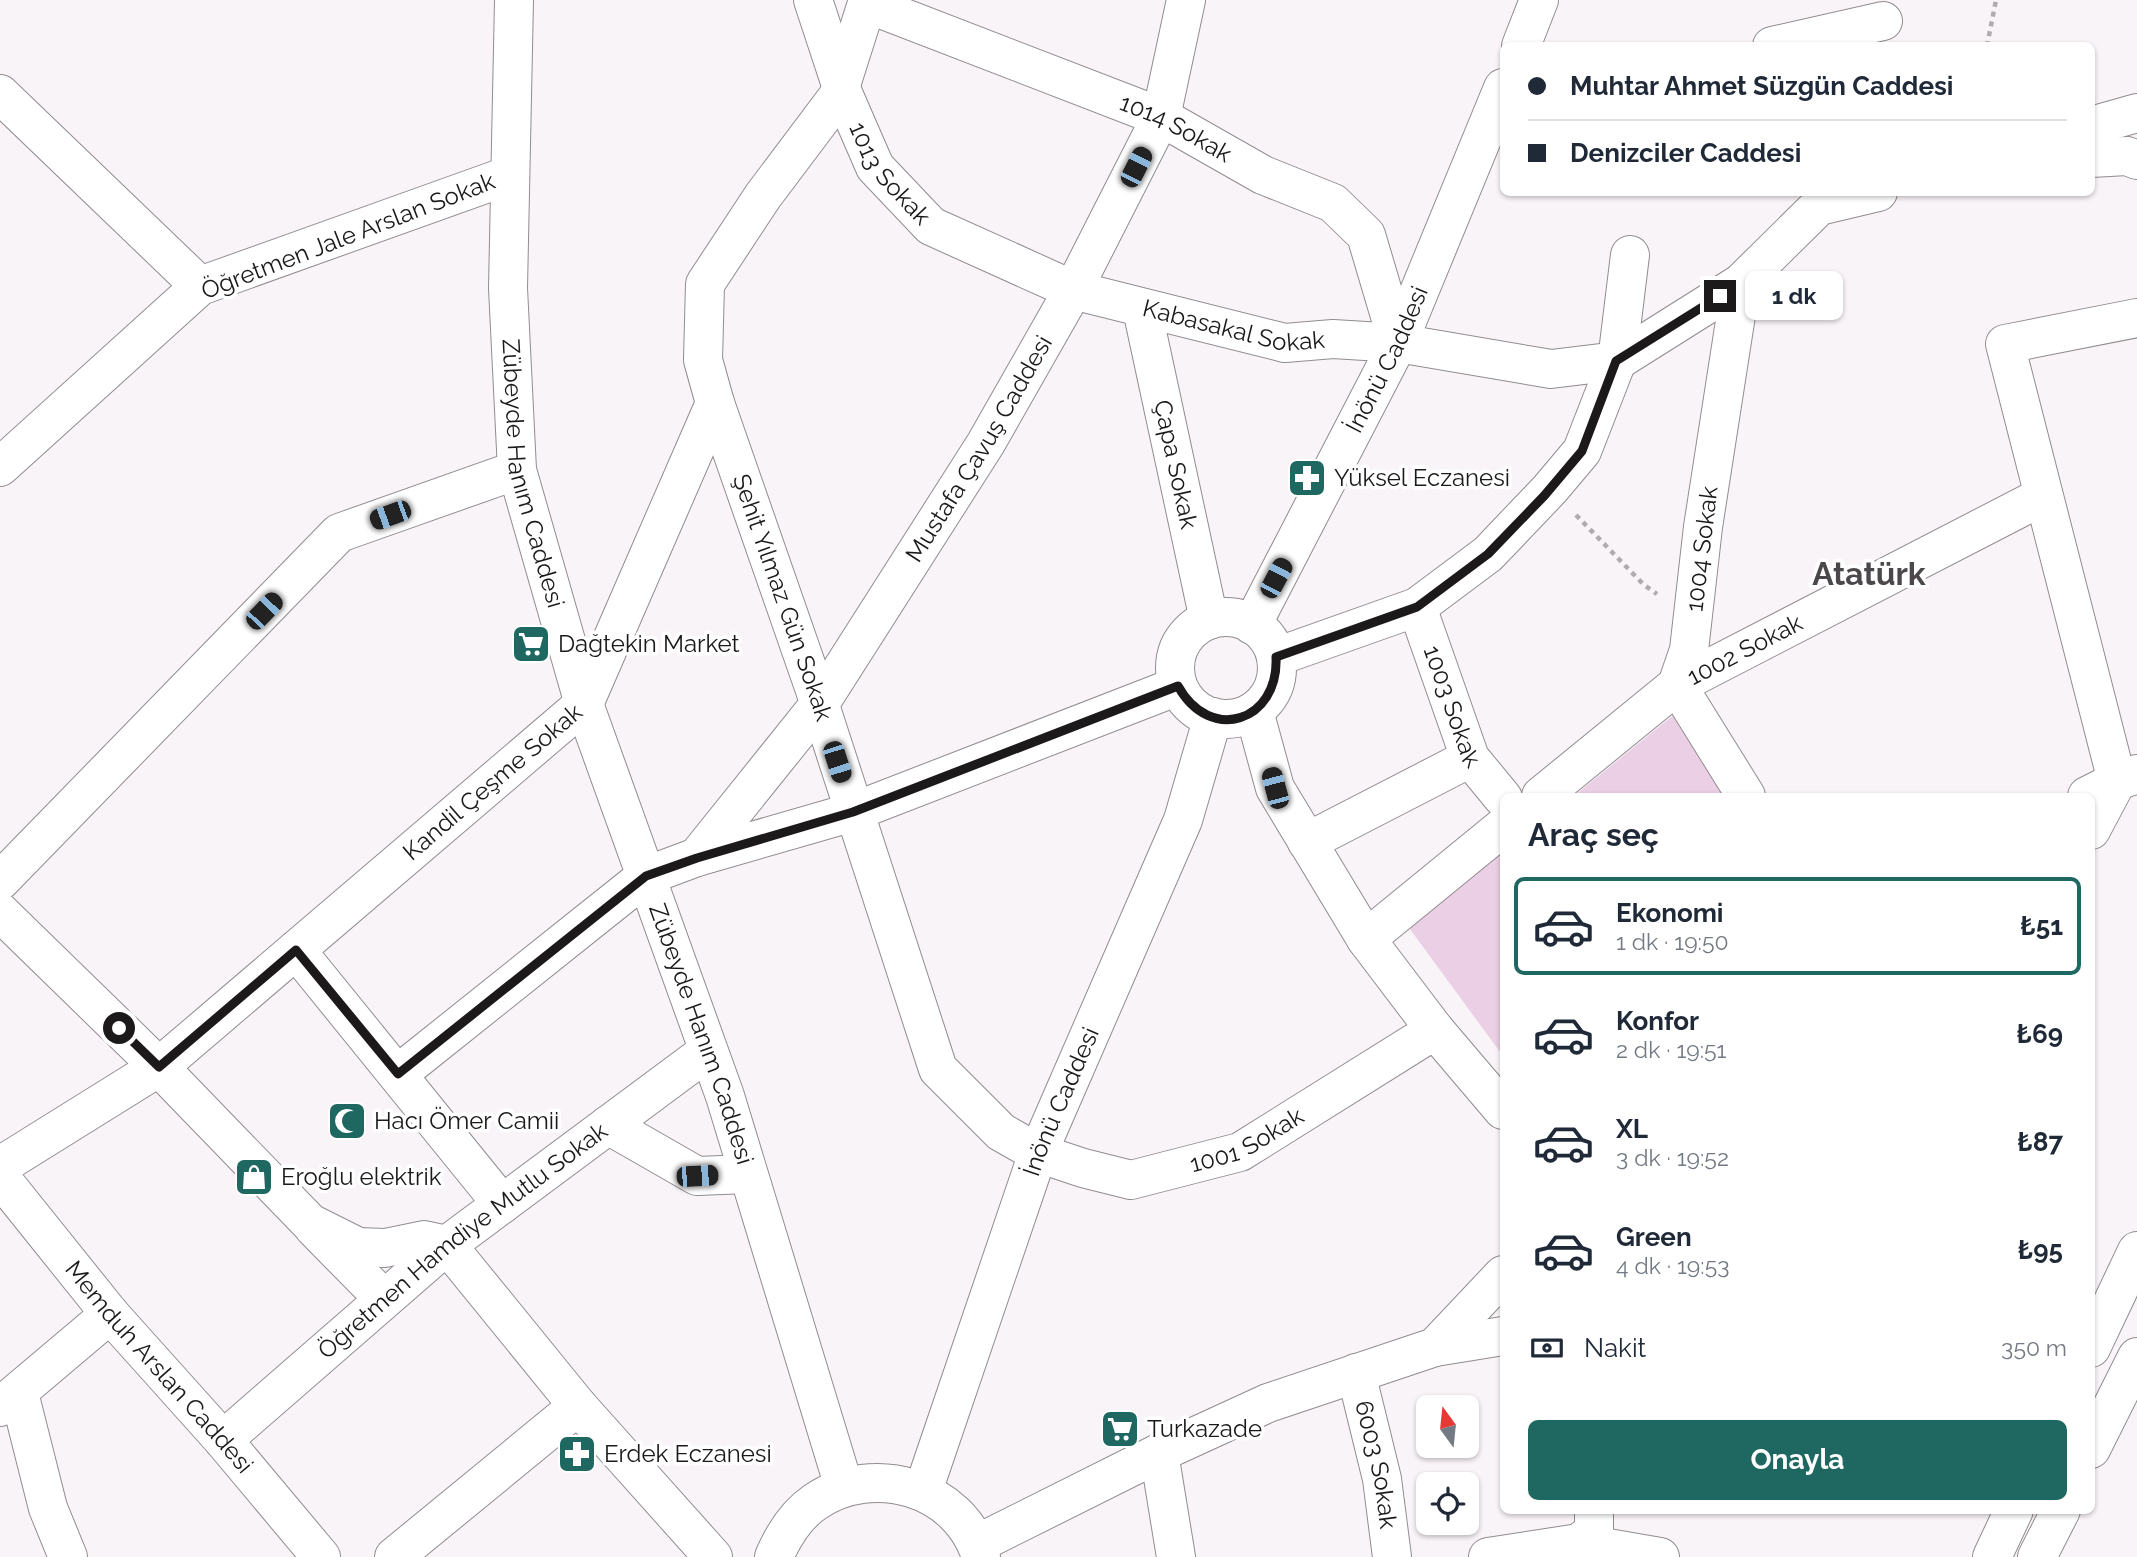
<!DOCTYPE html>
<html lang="tr">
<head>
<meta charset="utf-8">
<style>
	:root { --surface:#fff; --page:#f6f6f7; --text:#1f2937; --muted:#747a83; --line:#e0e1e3; --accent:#1e6861 }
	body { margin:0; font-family:Raleway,sans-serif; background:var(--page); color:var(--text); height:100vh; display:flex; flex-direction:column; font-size:26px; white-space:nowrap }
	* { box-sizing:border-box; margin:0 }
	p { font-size:23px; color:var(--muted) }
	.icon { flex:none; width:38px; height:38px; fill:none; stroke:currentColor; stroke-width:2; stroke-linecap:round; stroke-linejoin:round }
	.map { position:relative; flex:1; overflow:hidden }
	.sheet { position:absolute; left:1500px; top:793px; width:595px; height:721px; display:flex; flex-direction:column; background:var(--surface); border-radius:10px; box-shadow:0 2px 5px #0004 }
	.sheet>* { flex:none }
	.hud { position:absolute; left:1500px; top:42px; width:595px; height:154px; border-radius:10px; box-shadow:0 2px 5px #0004; display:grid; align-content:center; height:154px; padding:0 28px; background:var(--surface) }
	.needle { width:46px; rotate:345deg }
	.fabs { position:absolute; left:1416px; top:1395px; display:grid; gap:14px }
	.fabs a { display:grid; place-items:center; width:63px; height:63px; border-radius:10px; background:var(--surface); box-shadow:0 2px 5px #0004; font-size:35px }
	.end { position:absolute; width:32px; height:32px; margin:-16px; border:9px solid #1b191a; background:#fff; box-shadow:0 0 0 4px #fff }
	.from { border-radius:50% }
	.bubble { position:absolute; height:49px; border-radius:10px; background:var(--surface); box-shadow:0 2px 5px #0004; font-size:23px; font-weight:700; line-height:49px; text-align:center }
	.car { position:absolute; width:21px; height:42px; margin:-21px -10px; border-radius:9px; box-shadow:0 0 5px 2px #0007; background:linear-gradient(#222 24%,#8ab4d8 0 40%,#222 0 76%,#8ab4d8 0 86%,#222 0) }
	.hud b { display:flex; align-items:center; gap:24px; height:66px; font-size:26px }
	.hud b+b { border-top:2px solid var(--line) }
	.hud i { width:18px; height:18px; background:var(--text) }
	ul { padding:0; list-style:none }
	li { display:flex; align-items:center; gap:21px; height:98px; margin:0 14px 10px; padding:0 14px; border:4px solid transparent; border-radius:10px }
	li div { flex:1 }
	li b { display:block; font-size:26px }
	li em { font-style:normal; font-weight:700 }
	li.active { border-color:var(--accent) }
	li>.icon { width:63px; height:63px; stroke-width:1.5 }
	h2 { padding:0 28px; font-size:32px; line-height:84px }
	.pay { display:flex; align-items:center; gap:18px; height:77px; padding:0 28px; font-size:26px }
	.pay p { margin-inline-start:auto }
	.button { display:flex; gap:14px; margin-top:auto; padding:14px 28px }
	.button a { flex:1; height:80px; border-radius:10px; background:var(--accent); color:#fff; font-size:28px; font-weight:700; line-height:80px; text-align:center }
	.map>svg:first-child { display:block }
	.green { fill:#ebcfe4 }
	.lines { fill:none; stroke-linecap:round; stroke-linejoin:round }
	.minor-casing { stroke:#918c90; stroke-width:40 }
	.major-casing { stroke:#918c90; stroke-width:40 }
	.path { stroke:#afabae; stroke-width:4.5; stroke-dasharray:5 5; stroke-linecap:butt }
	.minor { stroke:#fff; stroke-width:38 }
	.major { stroke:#fff; stroke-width:38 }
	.route { stroke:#1b191a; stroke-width:9 }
	.labels { text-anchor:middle; stroke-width:7; stroke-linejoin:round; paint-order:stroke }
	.street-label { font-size:24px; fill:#1b191a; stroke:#fff }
	.poi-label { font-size:24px; fill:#1b191a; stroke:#fff; text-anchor:start }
	.district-label { font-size:32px; font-weight:bold; fill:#4b474a; stroke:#fff }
</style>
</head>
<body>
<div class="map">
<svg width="2137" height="1557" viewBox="0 0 2137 1557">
	<rect width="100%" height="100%" fill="#f9f4f8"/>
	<!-- green -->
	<path class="green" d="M1676,713L1726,796H1574Z
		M1503,851V1056L1407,925Z"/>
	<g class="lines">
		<defs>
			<g id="minor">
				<path id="s1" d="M868,4L1161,117L1263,175L1333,203L1366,235L1398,343"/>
				<path d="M1521,46L1539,0"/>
				<path d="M1772,46L1883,21"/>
				<path d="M841,85L868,0"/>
				<path d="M0,94L200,286"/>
				<path d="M2091,126L2137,113"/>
				<path d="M1741,283L1703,527L1689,650L1677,685L1746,796"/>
				<path id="s2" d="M1142,309L1209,620"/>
				<path id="s3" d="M715,403L816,693L938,1069L1001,1132L1038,1153L1083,1168L1131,1180L1240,1152L1435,1030"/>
				<path d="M0,467L200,286L510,175"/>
				<path id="s4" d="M1417,607L1470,758L1503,798"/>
				<circle cx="1226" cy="668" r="51"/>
				<path id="s5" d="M1252,625L1398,343L1503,88"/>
				<path d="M1276,657L1417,607L1488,554L1550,489L1582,451L1617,361L1630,255"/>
				<path d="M1254,711L1275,788L1366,939L1435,1030L1503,1110"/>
				<path id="s6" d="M1541,796L1677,685L2043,496"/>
				<path d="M2091,830L2117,781L2005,344L2137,318"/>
				<path d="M1307,842L1470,758"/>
				<path id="s7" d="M697,857L819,705L986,443L1073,290L1161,117L1186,0"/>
				<path d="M0,881L339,533L517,470"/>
				<path d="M1366,939L1503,827"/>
				<path d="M296,950L502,1204"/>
				<path d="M398,1074L646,876L697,857L853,812L1178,686"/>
				<path d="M608,1125L697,1176L748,1174"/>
				<path id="s8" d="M0,1166L159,1067L584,704L715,403L703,360L705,284L763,196L842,91"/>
				<path d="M314,1228L384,1299"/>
				<path d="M1435,1347L1503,1336"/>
				<path id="s9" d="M1356,1373L1382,1479L1392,1557"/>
				<path d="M19,1393L48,1508L68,1557"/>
				<path d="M0,1407L110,1314"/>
				<path id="s10" d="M223,1440L447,1245L708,1051"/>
				<path d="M1159,1453L1176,1557"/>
				<path id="s11" d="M923,1491L1038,1153L1183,820L1213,717"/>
				<path d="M394,1557L578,1406"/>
				<path d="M1488,1557L1579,1543L1660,1557"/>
				<path d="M1576,1557L1579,1543L1594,1531V1510"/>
			</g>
			<g id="major">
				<path id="s12" d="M514,0L508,288L517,470L584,704L725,1096L844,1487"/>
				<path id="s13" d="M813,0L841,85L842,91L875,167L931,226L1073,290L1285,343L1333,339L1398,343L1551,369L1617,361L1741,283L1819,206L1878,192"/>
				<path d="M2091,158L2127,156L2137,160"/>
				<path d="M2087,796L2117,781L2137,774"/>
				<path d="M0,912L159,1067L310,1223L358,1247L385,1248L424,1240L447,1245L578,1406L713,1557"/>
				<path id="s14" d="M0,1177L110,1314L223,1440L321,1557"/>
				<path d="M2091,1348L2137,1251"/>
				<path d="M2091,1449L2137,1357"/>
				<path d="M977,1544L1159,1453L1268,1403L1435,1347L1503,1275"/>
				<path d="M774,1557C783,1536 796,1515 815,1502C873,1462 960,1487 981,1557"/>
				<path d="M1992,1557L2014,1510"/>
				<path d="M2037,1557L2061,1510"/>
			</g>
		</defs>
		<!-- minor casing -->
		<use href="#minor" class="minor-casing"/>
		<!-- major casing -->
		<use href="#major" class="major-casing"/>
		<!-- path -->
		<path class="path" d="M1987,46L1996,0
			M1576,515L1644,585L1657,594"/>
		<!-- minor -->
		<use href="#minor" class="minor"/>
		<!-- major -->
		<use href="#major" class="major"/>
	</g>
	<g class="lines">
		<!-- route -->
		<path class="route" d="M119,1028L159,1067L296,950L398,1074L646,876L697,858L853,812L1178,686C1210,744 1279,722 1276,657L1417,607L1488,554L1544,496L1582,451L1616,361L1720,296"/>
	</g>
	<!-- icons -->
	<defs>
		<symbol id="pharmacy-square" viewBox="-11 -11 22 22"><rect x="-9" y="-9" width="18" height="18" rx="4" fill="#1e6861" stroke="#fff"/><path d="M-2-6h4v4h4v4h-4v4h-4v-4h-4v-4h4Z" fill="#fff"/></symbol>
		<symbol id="supermarket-square" viewBox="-11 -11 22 22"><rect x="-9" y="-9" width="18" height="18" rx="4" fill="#1e6861" stroke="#fff"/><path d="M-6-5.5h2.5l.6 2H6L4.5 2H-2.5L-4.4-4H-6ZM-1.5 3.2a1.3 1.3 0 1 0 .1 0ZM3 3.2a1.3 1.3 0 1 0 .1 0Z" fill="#fff"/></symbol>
		<symbol id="mosque-square" viewBox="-11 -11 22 22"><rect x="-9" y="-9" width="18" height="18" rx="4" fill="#1e6861" stroke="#fff"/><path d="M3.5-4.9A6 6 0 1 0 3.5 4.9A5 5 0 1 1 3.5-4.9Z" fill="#fff"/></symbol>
		<symbol id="shop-square" viewBox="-11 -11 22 22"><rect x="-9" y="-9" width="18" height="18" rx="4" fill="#1e6861" stroke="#fff"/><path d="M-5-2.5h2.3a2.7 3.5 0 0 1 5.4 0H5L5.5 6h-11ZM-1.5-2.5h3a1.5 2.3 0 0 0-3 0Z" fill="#fff"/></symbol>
	</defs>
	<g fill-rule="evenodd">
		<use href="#pharmacy-square" x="1285" y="456" width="44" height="44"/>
		<use href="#supermarket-square" x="509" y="622" width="44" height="44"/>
		<use href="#mosque-square" x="325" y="1099" width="44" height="44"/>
		<use href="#shop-square" x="232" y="1155" width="44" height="44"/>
		<use href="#supermarket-square" x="1098" y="1407" width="44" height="44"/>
		<use href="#pharmacy-square" x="555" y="1432" width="44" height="44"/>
	</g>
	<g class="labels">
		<!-- street labels -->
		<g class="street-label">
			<text dy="8" stroke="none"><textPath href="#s1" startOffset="332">1014 Sokak</textPath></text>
			<text dy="8" stroke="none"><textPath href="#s13" startOffset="192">1013 Sokak</textPath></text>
			<text transform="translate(348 236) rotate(-21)" y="8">Öğretmen Jale Arslan Sokak</text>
			<text dy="8" stroke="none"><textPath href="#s13" startOffset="581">Kabasakal Sokak</textPath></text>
			<text dy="8" stroke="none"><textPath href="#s5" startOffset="298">İnönü Caddesi</textPath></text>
			<text dy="8" stroke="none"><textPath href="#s7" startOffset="497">Mustafa Çavuş Caddesi</textPath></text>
			<text dy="8" stroke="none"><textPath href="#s2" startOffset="159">Çapa Sokak</textPath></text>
			<text dy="8" stroke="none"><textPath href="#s12" startOffset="476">Zübeyde Hanım Caddesi</textPath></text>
			<text transform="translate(1702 549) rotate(-83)" y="8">1004 Sokak</text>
			<text dy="8" stroke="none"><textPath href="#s3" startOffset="206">Şehit Yılmaz Gün Sokak</textPath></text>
			<text dy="8" stroke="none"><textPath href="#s6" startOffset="252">1002 Sokak</textPath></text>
			<text dy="8" stroke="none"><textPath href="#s4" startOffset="105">1003 Sokak</textPath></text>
			<text dy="8" stroke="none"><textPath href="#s8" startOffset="626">Kandil Çeşme Sokak</textPath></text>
			<text dy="8" stroke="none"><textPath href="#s12" startOffset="1064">Zübeyde Hanım Caddesi</textPath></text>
			<text dy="8" stroke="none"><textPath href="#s11" startOffset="413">İnönü Caddesi</textPath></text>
			<text dy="8" stroke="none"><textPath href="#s3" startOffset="1054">1001 Sokak</textPath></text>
			<text dy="8" stroke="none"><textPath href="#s10" startOffset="312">Öğretmen Hamdiye Mutlu Sokak</textPath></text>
			<text dy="8" stroke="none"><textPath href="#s14" startOffset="248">Memduh Arslan Caddesi</textPath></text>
			<text dy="8" stroke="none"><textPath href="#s9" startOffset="94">6003 Sokak</textPath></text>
		</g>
		<!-- poi labels -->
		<g class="poi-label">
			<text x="1334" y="486">Yüksel Eczanesi</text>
			<text x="558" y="652">Dağtekin Market</text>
			<text x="374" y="1129">Hacı Ömer Camii</text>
			<text x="281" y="1185">Eroğlu elektrik</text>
			<text x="1147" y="1437">Turkazade</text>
			<text x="604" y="1462">Erdek Eczanesi</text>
		</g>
		<!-- district labels -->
		<g class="district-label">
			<text x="1869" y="585">Atatürk</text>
		</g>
	</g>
</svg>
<div class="fabs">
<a><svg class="needle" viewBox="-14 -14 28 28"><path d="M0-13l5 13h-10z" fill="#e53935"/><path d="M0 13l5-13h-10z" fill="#747a83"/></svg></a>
<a><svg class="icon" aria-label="locate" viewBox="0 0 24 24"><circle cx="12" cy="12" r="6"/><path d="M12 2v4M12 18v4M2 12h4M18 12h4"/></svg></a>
</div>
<i class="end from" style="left:119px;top:1028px"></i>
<i class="end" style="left:1720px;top:296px"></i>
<div class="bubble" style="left:1745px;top:271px;width:98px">1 dk</div>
<i class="car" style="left:1136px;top:167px;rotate:27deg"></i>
<i class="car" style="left:390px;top:515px;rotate:250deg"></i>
<i class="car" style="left:1276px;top:578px;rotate:28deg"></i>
<i class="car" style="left:264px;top:611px;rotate:44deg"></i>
<i class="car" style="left:837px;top:762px;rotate:162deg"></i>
<i class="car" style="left:1275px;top:788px;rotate:345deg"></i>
<i class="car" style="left:697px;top:1176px;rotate:87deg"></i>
<div class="hud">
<b><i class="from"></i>Muhtar Ahmet Süzgün Caddesi</b>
<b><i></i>Denizciler Caddesi</b>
</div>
<section class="sheet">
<h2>Araç seç</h2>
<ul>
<li class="active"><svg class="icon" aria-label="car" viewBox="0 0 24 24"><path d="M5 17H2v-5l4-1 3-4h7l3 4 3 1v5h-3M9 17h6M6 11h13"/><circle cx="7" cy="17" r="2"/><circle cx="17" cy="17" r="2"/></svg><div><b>Ekonomi</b><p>1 dk · 19:50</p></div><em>₺51</em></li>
<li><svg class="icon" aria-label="car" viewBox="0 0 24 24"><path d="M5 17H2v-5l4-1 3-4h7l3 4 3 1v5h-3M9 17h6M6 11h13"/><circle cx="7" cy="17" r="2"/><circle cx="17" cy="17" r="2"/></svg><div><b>Konfor</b><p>2 dk · 19:51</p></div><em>₺69</em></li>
<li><svg class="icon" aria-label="car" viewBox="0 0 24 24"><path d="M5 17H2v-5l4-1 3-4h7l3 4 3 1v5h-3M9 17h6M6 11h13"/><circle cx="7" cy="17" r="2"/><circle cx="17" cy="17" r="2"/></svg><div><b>XL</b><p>3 dk · 19:52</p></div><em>₺87</em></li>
<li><svg class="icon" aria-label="car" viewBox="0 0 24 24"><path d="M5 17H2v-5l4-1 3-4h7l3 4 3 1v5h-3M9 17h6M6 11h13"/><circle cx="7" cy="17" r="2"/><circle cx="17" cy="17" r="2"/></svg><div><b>Green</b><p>4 dk · 19:53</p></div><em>₺95</em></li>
</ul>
<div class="pay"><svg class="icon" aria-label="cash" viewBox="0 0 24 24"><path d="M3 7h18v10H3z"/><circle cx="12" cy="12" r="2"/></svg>Nakit<p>350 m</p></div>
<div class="button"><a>Onayla</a></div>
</section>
</div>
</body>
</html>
